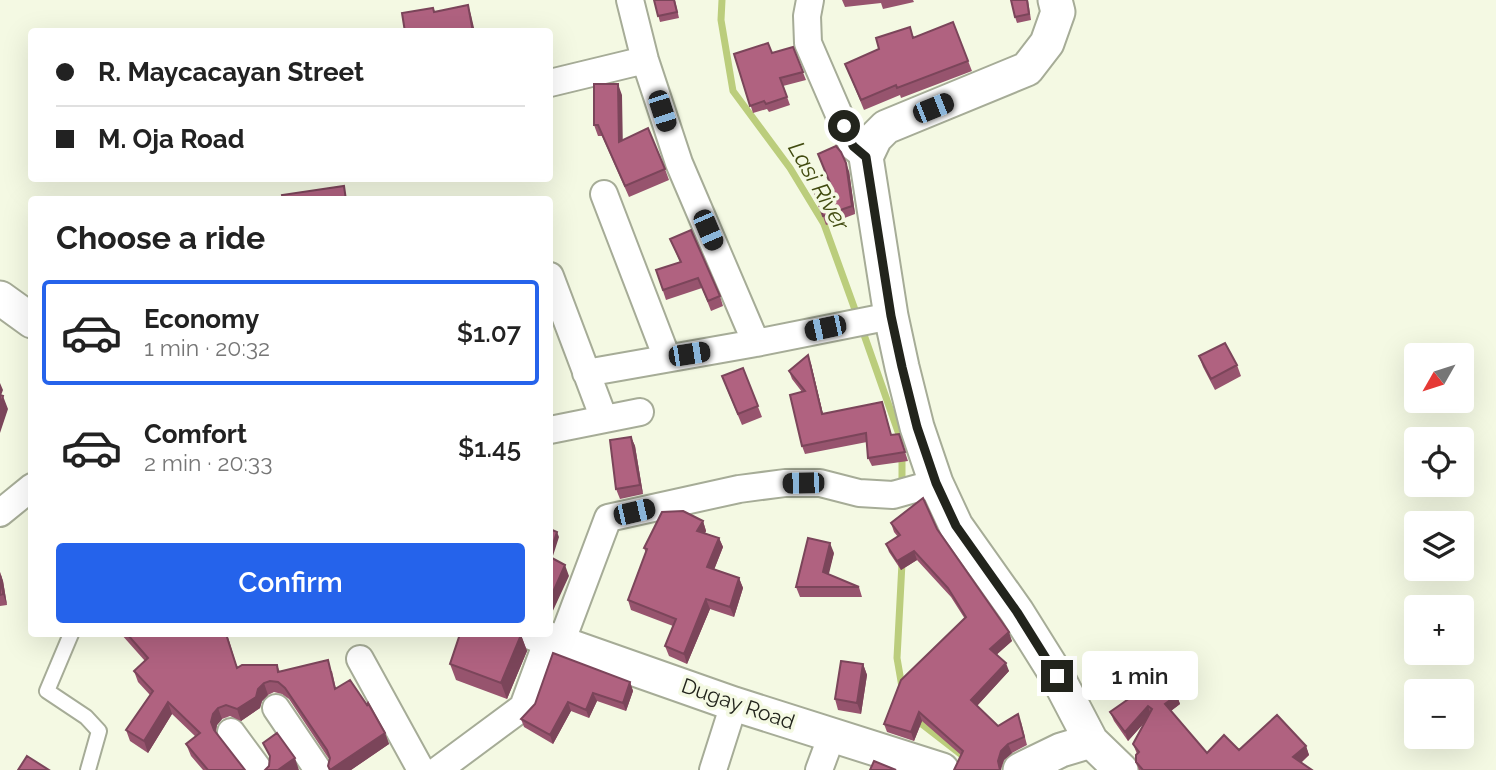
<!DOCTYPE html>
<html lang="en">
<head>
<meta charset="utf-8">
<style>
	:root { --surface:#fff; --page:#f6f6f6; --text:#222; --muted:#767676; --line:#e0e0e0; --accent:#2563eb }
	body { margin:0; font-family:Raleway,sans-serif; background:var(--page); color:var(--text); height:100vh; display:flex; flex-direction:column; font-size:26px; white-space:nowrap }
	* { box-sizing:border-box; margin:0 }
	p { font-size:23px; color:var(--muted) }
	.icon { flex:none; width:38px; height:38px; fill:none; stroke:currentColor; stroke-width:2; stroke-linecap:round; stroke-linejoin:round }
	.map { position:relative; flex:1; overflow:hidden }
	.panel { position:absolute; left:28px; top:196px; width:525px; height:441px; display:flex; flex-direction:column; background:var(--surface); border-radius:7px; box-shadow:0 7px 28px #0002 }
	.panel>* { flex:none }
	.guide { position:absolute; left:28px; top:28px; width:525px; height:154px; border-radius:7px; box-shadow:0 7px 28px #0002; display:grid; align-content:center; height:154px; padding:0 28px; background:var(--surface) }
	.needle { width:46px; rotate:231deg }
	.controls { position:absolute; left:1404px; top:343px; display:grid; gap:14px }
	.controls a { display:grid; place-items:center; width:70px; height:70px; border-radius:7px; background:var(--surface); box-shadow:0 7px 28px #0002; font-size:35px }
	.end { position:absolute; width:32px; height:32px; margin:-16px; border:9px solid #22241c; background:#fff; box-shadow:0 0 0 4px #fff }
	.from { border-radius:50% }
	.bubble { position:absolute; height:49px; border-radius:7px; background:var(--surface); box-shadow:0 7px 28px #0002; font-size:23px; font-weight:600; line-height:49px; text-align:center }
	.car { position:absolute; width:21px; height:42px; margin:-21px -10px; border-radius:9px; box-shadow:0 0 5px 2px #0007; background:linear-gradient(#222 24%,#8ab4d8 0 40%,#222 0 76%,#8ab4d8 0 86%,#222 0) }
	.guide b { display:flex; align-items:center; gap:24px; height:66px; font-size:26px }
	.guide b+b { border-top:2px solid var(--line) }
	.guide i { width:18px; height:18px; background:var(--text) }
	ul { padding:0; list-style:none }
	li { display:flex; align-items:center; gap:21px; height:105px; margin:0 14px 10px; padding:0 14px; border:4px solid transparent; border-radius:7px }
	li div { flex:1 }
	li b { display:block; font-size:26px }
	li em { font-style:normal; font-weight:600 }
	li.current { border-color:var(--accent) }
	li>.icon { width:63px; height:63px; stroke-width:1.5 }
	h2 { padding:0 28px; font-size:32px; line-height:84px }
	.button { display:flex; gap:14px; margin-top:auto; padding:14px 28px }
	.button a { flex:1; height:80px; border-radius:7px; background:var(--accent); color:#fff; font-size:28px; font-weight:600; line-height:80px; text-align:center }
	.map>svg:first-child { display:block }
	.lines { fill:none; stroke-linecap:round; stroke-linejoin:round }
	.stream { stroke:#bbcd7c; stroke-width:7 }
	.service-casing { stroke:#a6ac97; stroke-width:18 }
	.minor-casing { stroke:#a6ac97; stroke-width:30 }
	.tertiary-casing { stroke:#a6ac97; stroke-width:37 }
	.service { stroke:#fff; stroke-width:14 }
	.minor { stroke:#fff; stroke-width:26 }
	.tertiary { stroke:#fff; stroke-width:33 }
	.wall { fill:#97546e }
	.shaded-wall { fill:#7b455a }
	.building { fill:#b06280; stroke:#7b455a; stroke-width:2 }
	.route { stroke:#22241c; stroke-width:9 }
	.labels { text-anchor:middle; stroke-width:7; stroke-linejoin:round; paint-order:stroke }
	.street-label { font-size:21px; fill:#22241c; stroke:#f4f9e3 }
	.water-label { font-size:23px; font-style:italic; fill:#414b0f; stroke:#f4f9e3 }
</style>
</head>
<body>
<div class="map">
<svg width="1496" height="770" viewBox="0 0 1496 770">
	<rect width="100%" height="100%" fill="#f4f9e3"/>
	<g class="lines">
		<!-- stream -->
		<path class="stream" d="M722,0L721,20L733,91L790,168L824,224L858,318
			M862,329L902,443
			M902,455V478
			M902,563L897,658L902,687
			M917,716L923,725L963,756"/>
		<defs>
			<path id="service" d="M71,634L47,691L86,717L99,731L88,770"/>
			<path id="minor" d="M630,0L645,60L679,163L756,343
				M810,0L807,16L808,43L853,147L866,157
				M550,83L645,60
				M604,194L667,358
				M550,276L604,419
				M586,373L756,343L891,316
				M550,430L640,412
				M0,513L32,487
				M561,643L608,518L739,489L785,483H820L859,493L893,495L936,483
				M360,659L421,770
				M276,708L318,770
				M231,732L259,770
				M438,770L523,707L548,639
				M713,770L734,704
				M819,770L832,735"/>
			<path id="tertiary" d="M1055,0L1058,12L1047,43L1027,69L886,127L875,138L866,157L891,316L902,367L917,427L936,483L956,526L1017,612L1057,676L1091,741L1121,770
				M0,298L32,321
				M535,634L734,704L942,770
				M1020,770L1061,750L1091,741"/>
		</defs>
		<!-- service casing -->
		<use href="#service" class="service-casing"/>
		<!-- minor casing -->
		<use href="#minor" class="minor-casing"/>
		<!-- tertiary casing -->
		<use href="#tertiary" class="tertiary-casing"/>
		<!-- service -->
		<use href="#service" class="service"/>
		<!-- minor -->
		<use href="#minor" class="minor"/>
		<!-- tertiary -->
		<use href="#tertiary" class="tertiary"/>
	</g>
	<!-- wall -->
	<path class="wall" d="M654,0H675L679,18L660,22Z
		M842,0H913L914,2L883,9L881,3L845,7Z
		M1028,0L1031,20L1017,23L1015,17Z
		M953,22L972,71L901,98L900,95L864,110L845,64Z
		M793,47L806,80L783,86L790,105L769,112L767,109L753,113L734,54L772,53Z
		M622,95V140L665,169L669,180L629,197L602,136H598L594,125Z
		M849,171L855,214L826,225L815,194L832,188Z
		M670,239L720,296L723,306L711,311L702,288L666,300L656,270L680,262Z
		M1199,356L1237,365L1241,376L1215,390L1203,367Z
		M811,364L823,414L885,410L891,435L899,434L908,461L872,466L868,458L867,442L805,454L802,446V392L792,379L789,371Z
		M743,368L762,417L742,425L726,387Z
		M631,437L635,446L643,494L620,499L616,489Z
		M703,521L706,531L705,533L719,538L723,547L714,570L739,578L743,588L734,617L710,609L687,664L669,656L665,646L673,626L631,610L628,600L646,553L644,548Z
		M891,523L937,529L1012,641L997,654L1009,671L977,706L998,726L1021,722L1027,745L1012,753L1004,760L1001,770H954L961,755L922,721L914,741L887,732L884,724L965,619L951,597L917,560L901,570L889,552L886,544L898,537L894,532Z
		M834,553L828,574L859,587L862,597H800L796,587Z
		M0,572L3,581L7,605L0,606Z
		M121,634H227L237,667L277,665L280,672L332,671L336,689L385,733L389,744L351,770H329L328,766L329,759L289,699L282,694L274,692L268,695L262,701L260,708L241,721L230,716L222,719L217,725L216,732L245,770H203L191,756L186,744L196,737L172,714L148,753L130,741L126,730L150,695L138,682L134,671L145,661Z
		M521,635L527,651L507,699L456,680L450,664Z
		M863,664L867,675L861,714L838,710L835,699Z
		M630,682L633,691L626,711L597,701L589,718L571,711L553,744L524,727L521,719L535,704Z
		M1179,685L1174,691L1180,704L1171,711L1207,753L1239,750L1306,746L1309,755L1301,763L1312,770H1139L1136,762L1137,754L1133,744L1145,722L1128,741L1114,721L1110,712Z"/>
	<!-- shaded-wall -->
	<path class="shaded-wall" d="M468,5L471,15L475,32H473Z
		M618,84L622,95L623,153L619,142Z
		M846,163L849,171L855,214L852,206Z
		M808,355L811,364L825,423L822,414Z
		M0,383L3,390L0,398Z
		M3,396L8,409L0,433V406Z
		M631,437L635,446L643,494L640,485Z
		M703,521L706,531L701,541L697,531Z
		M557,532L559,537L552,559L550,553Z
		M719,538L723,547L711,577L707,567Z
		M830,543L834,553L827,582L823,572Z
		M914,551L917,560L901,570L897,561Z
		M565,565L569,576L551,615L550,612V599Z
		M0,572L3,581L7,605L3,594Z
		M739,578L743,588L734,617L730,607Z
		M706,599L710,609L687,664L684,654Z
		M1009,632L1012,641L994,657L990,649Z
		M521,635L527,651L507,699L501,683Z
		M1006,663L1009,671L974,709L971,700Z
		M863,664L867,675L861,714L857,703Z
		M1176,676L1179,685L1172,692L1169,683Z
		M630,682L633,691L626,711L623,703Z
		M264,683L268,695L262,701L260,708L241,721L237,709Z
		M593,693L597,701L589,718L586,710Z
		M1177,695L1180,704L1168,713L1165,704Z
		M168,702L172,714L148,753L144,741Z
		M568,702L571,711L553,744L550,735Z
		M1148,706L1151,715L1128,741L1125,732Z
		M218,708L222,719L217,725L215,733L211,722L213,714Z
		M919,712L922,721L914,741L911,732Z
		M385,733L389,744L351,770H330Z
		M1008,744L1012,753L1004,760L1000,770L998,761L1001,751Z
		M1306,746L1309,755L1297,766L1293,757Z
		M295,758L299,770H278Z"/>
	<!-- building -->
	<path class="building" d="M654,0H674L677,12L658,16Z
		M1011,0H1027L1029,14L1015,17Z
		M468,5L473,32H405L402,13L433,8L434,12Z
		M953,22L968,61L897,88L896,85L861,100L845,64L879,49L876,38L910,27L913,38Z
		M768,43L772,53L793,47L803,72L780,78L787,97L766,104L764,101L750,106L734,54Z
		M594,84H618L619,142L648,128L665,169L625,186L598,125H594Z
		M836,146L841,152L846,163L852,206L823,216L815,194L832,188L818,154Z
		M344,186L346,200H283L282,195Z
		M691,230L720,296L708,301L698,278L663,290L656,270L681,262L670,239Z
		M1225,343L1237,365L1211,379L1199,356Z
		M808,355L822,414L882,402L891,435L899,434L905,452L868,458L866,433L802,446L790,395L805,391L789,371Z
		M743,368L758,406L738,414L722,376Z
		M0,395L3,396L0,406Z
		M631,437L640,485L616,489L610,440Z
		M923,498L937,529L1009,632L990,649L1006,663L971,700L998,726L1018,714L1024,737L1008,744L1001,751L998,761L1000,770H954L963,751L919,712L911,732L884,724L901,680L966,617L948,588L914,551L897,561L886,544L900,535L891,523Z
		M683,511L703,521L697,531L719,538L707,567L739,578L730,607L706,599L684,654L665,646L676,619L628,600L647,549L644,548L662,512Z
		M550,529L557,532L550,553Z
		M808,538L830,543L823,572L859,587H796Z
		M550,557L565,565L550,599Z
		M0,575L3,594L0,595Z
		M127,634H226L237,668L242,665H277L278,672L328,660L335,689L350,680L367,705L368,703L385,733L330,770L328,766L330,758L327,750L285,688L278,682L270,681L264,683L258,689L256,697L237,709L226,705L218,708L213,714L211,722L214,730L245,770H208L186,744L200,733L168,702L144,741L126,730L153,691L134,671L148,658Z
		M460,634H517L521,635L501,683L450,664Z
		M553,653L630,682L623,703L593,693L586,710L568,702L550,735L521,719L535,704Z
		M841,661L863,664L857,703L835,699Z
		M1170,670L1176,676L1169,683L1177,695L1165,704L1207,753L1224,735L1239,750L1277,715L1306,746L1293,757L1312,770H1143L1136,762V755L1139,752L1133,744L1152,709L1148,706L1125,732L1110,712Z
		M277,733L295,758L278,770H265L269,766L270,756L263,743Z
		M27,756L49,770H18Z
		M874,761L896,770H870Z"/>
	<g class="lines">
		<!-- route -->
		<path class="route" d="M844,126L853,146L866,157L891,316L902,367L917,427L936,483L956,526L1017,612L1057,676"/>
	</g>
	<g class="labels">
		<!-- street labels -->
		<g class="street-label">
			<text transform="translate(738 704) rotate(19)" y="7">Dugay Road</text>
		</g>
		<!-- water labels -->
		<g class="water-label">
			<text transform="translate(819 186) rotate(60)" y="8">Lasi River</text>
		</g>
	</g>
</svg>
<div class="controls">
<a><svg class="needle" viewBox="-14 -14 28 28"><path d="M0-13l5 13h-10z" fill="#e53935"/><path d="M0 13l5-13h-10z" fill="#767676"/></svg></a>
<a><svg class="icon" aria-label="locate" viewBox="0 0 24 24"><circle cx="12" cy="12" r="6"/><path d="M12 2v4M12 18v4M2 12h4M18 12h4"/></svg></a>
<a><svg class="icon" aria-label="layers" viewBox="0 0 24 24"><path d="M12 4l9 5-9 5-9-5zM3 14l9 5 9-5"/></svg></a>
<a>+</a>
<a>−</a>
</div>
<i class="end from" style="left:844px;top:126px"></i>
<i class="end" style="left:1057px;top:676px"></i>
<div class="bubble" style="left:1082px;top:651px;width:116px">1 min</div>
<i class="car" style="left:933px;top:108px;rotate:68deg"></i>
<i class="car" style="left:662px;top:111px;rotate:162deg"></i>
<i class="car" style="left:708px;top:230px;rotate:157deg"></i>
<i class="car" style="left:825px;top:328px;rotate:258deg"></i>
<i class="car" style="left:689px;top:354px;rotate:81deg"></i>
<i class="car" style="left:803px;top:483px;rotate:269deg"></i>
<i class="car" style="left:634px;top:512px;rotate:77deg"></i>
<div class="guide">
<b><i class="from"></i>R. Maycacayan Street</b>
<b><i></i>M. Oja Road</b>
</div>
<section class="panel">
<h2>Choose a ride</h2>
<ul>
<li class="current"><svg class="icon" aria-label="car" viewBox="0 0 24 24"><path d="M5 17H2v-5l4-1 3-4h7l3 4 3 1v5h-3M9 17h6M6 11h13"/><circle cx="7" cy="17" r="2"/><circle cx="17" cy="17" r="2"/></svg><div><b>Economy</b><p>1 min · 20:32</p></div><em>$1.07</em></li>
<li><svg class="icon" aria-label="car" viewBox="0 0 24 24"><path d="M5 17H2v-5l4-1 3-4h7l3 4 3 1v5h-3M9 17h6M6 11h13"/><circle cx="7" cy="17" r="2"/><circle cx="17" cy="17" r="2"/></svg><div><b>Comfort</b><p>2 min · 20:33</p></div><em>$1.45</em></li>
</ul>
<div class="button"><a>Confirm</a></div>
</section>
</div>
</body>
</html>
